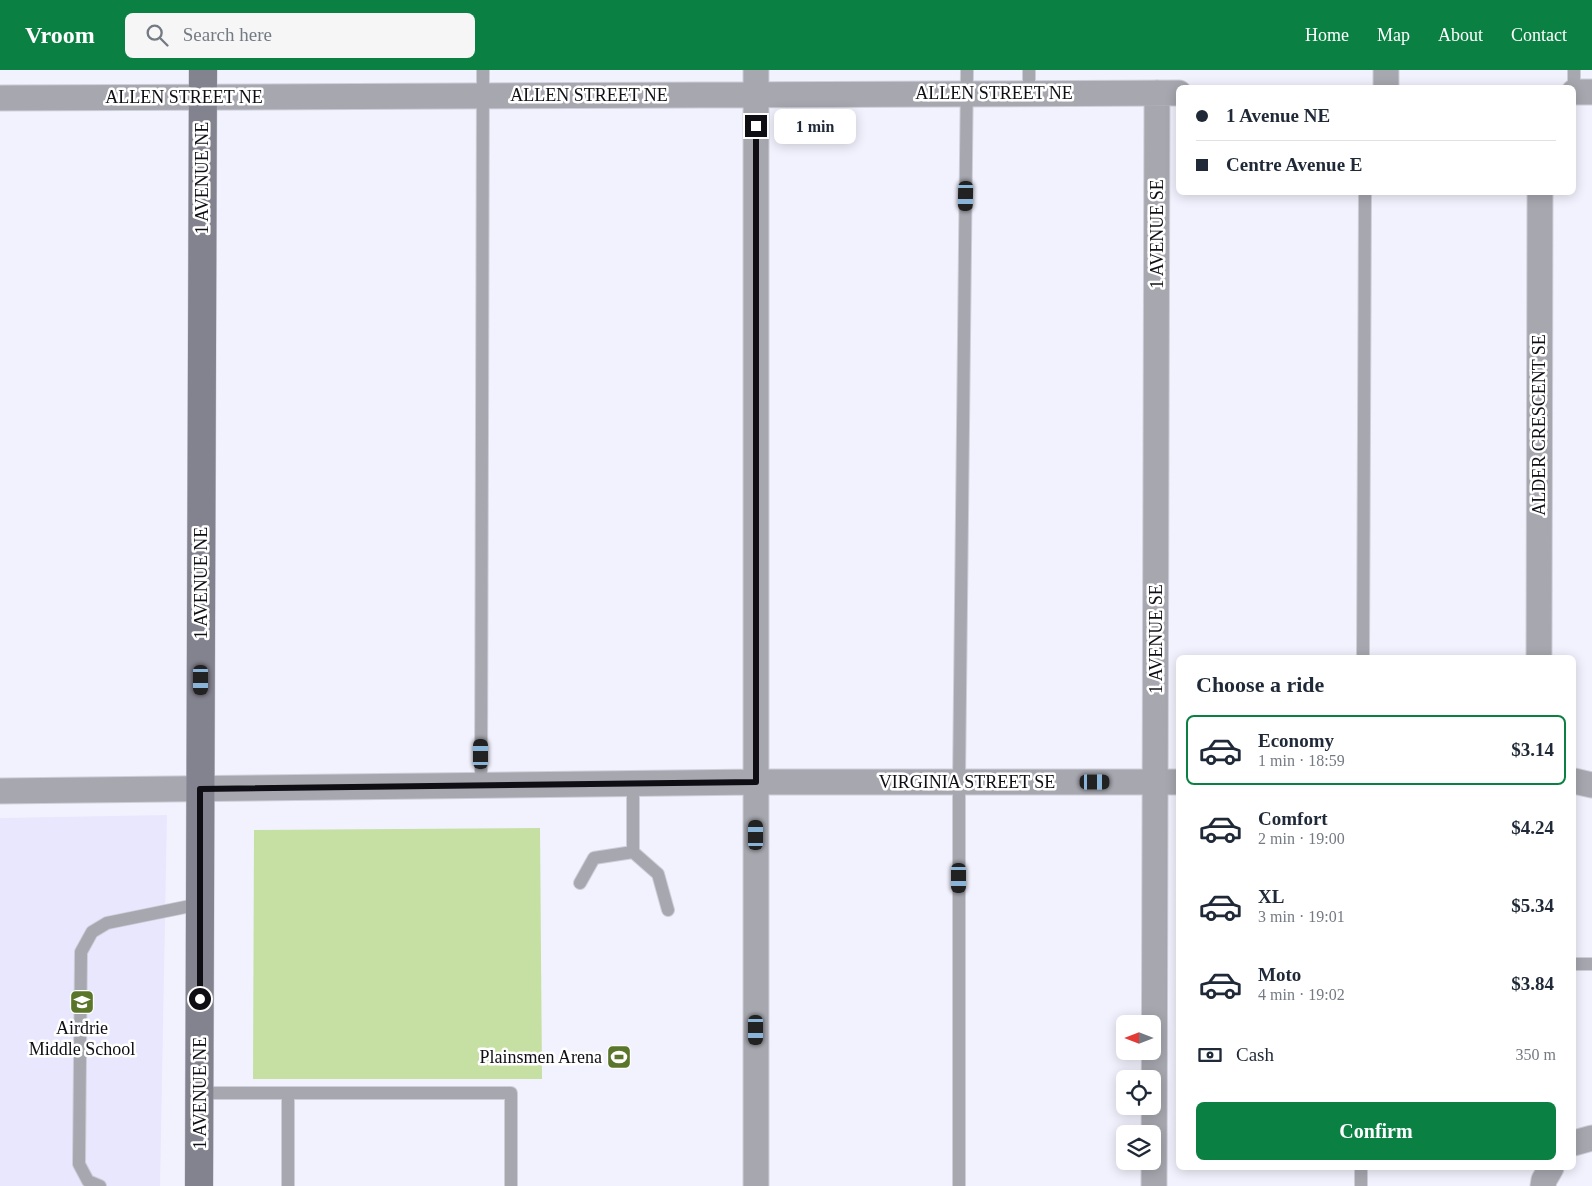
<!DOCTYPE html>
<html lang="en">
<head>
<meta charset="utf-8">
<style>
	:root { --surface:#fff; --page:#f6f6f7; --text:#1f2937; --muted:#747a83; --line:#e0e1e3; --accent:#0b8043 }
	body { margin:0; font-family:"Times New Roman",serif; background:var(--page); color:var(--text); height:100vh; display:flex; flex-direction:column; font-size:19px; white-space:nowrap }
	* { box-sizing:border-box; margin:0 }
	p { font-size:16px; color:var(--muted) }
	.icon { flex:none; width:28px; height:28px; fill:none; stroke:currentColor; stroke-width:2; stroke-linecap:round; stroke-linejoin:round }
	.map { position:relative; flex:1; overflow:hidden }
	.details { position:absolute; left:1176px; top:585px; width:400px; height:515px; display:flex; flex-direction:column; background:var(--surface); border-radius:8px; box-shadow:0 2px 12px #0003 }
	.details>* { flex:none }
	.top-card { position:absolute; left:1176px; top:15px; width:400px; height:110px; border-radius:8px; box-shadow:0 2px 12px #0003; display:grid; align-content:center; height:110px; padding:0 20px; background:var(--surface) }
	.needle { width:32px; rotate:270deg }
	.controls { position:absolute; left:1116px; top:945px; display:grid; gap:10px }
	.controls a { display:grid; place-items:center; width:45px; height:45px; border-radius:8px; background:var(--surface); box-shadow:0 2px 12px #0003; font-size:25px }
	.end { position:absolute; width:22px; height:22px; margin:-11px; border:6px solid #0f0e15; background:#fff; box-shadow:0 0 0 2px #fff }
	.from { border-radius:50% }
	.bubble { position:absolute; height:35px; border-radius:8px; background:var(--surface); box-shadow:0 2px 12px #0003; font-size:16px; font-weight:800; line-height:35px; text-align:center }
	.car { position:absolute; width:15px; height:30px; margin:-15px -8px; border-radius:6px; box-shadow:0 0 4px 1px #0007; background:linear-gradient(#222 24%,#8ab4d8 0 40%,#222 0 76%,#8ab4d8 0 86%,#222 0) }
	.top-card b { display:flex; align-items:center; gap:18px; height:48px; font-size:19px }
	.top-card b+b { border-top:1px solid var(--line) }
	.top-card i { width:12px; height:12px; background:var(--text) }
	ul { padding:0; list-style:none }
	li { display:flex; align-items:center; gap:15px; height:70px; margin:0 10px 8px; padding:0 10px; border:2px solid transparent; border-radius:8px }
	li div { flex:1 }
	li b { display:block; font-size:19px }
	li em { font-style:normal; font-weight:800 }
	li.current { border-color:var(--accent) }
	li>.icon { width:45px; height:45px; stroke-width:1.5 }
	h2 { padding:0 20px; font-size:22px; line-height:60px }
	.pay { display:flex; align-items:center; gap:12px; height:55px; padding:0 20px; font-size:19px }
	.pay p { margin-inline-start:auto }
	.button { display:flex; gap:10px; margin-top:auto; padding:10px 20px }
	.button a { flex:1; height:58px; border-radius:8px; background:var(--accent); color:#fff; font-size:20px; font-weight:800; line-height:58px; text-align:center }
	header { display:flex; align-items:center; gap:30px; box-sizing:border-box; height:70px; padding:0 25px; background:var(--accent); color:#fff }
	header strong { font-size:24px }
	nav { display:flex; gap:28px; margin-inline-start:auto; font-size:18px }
	.search { width:350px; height:45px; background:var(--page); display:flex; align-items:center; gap:12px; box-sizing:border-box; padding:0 18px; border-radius:8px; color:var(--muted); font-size:19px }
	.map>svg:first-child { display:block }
	.built { fill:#e8e7fd }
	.green { fill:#c6dfa3 }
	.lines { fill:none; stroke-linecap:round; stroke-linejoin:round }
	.lane-casing { stroke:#ceced9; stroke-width:14 }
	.street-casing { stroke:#ceced9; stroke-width:27 }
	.secondary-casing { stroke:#ceced9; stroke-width:29 }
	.lane { stroke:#a7a7b0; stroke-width:12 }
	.street { stroke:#a7a7b0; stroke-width:25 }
	.secondary { stroke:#83828f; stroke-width:28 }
	.route { stroke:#0f0e15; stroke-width:6 }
	.labels { text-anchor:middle; stroke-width:5; stroke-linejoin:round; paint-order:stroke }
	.street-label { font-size:18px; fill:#0f0e15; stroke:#fff }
	.poi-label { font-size:18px; fill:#0f0e15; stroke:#fff }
</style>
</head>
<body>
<header>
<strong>Vroom</strong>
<div class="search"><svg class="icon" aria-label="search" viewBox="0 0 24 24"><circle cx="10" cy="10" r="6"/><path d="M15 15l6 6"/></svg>Search here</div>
<nav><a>Home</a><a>Map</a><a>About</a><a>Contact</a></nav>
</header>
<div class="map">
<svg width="1592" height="1116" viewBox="0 0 1592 1116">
	<rect width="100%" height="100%" fill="#f2f2fe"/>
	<!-- built -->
	<path class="built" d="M167,745L160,1116H0V748Z"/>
	<!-- green -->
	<path class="green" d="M540,758L542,1009H253L254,760Z"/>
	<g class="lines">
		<defs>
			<path id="lane" d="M1029,0V23
				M1574,0V22
				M1363,588L1365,122
				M633,713V782L658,804L668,840
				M481,715L483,0
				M580,813L594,788L633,782
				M1574,894H1592
				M200,1023H511V1116
				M288,1024V1116
				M100,1116L88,1111L79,1094L81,882L92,862L107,853L200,834
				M959,1116V712L967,0
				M1361,1116V1098"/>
			<path id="street" d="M756,0V1116
				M1386,0V18
				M1574,22H1592
				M0,28L1179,23
				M1539,588L1540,122
				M1574,711L1592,715
				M0,721L756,712H1179
				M1574,1073L1592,1068
				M1154,1116L1157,23
				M1543,1116L1544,1110L1551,1098"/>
			<path id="secondary" d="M199,1116L203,0"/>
		</defs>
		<!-- lane casing -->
		<use href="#lane" class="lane-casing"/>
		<!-- street casing -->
		<use href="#street" class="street-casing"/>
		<!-- secondary casing -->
		<use href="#secondary" class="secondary-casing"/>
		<!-- lane -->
		<use href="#lane" class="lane"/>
		<!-- street -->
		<use href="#street" class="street"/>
		<!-- secondary -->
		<use href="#secondary" class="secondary"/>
	</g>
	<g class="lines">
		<!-- route -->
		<path class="route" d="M200,929V719L756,712V56"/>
	</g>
	<!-- icons -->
	<defs>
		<symbol id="school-square" viewBox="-11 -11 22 22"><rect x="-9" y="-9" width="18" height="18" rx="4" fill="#5a762a" stroke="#fff"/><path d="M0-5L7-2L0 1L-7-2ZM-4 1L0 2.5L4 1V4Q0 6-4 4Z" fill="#fff"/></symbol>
		<symbol id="stadium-square" viewBox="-11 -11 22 22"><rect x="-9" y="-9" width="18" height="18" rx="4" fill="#5a762a" stroke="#fff"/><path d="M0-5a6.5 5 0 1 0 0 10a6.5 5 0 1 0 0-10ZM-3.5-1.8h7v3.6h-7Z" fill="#fff"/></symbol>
	</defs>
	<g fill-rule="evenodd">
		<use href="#school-square" x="68" y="918" width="28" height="28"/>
		<use href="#stadium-square" x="605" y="973" width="28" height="28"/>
	</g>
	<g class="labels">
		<!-- street labels -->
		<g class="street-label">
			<text x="994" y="29">ALLEN STREET NE</text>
			<text x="589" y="31">ALLEN STREET NE</text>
			<text x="184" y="33">ALLEN STREET NE</text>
			<text transform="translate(202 108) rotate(-90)" y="6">1 AVENUE NE</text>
			<text transform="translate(1157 164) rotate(-90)" y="6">1 AVENUE SE</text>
			<text transform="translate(1539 355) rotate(-90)" y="6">ALDER CRESCENT SE</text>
			<text transform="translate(201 513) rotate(-90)" y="6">1 AVENUE NE</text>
			<text transform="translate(1156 569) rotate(-90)" y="6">1 AVENUE SE</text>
			<text x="967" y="718">VIRGINIA STREET SE</text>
			<text transform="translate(200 1023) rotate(-90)" y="6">1 AVENUE NE</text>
		</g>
		<!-- poi labels -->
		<g class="poi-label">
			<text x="82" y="964">Airdrie<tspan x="82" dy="21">Middle School</tspan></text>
			<text x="602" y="993" text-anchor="end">Plainsmen Arena</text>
		</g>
	</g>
</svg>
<div class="controls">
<a><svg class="needle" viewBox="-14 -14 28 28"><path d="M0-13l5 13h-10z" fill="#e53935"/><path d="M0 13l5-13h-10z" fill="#747a83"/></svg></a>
<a><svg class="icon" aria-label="locate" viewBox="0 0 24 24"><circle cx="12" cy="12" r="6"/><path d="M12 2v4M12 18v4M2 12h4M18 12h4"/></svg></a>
<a><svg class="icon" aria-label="layers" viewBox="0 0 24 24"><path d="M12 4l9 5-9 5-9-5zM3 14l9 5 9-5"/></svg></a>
</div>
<i class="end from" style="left:200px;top:929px"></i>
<i class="end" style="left:756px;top:56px"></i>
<div class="bubble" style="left:774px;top:39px;width:82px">1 min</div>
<i class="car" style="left:966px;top:126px;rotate:181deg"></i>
<i class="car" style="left:201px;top:610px;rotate:180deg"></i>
<i class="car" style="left:481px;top:684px;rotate:0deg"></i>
<i class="car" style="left:1095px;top:712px;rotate:90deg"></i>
<i class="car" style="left:756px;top:765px;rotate:0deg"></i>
<i class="car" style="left:959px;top:808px;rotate:180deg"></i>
<i class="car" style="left:756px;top:960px;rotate:180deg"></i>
<div class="top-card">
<b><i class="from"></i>1 Avenue NE</b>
<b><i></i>Centre Avenue E</b>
</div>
<section class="details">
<h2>Choose a ride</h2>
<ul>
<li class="current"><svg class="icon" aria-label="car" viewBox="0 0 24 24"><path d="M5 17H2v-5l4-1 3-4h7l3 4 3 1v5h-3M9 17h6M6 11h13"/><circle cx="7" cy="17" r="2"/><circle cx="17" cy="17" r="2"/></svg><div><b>Economy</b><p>1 min · 18:59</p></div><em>$3.14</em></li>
<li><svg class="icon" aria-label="car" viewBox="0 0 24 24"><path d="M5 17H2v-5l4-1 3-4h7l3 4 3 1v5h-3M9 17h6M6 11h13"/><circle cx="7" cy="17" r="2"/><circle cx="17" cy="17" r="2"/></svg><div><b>Comfort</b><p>2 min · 19:00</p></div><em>$4.24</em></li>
<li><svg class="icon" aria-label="car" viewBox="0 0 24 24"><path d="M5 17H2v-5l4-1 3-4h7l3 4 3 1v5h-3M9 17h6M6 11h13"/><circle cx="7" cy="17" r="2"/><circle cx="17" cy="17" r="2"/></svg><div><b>XL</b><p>3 min · 19:01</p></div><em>$5.34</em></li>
<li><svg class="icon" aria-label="car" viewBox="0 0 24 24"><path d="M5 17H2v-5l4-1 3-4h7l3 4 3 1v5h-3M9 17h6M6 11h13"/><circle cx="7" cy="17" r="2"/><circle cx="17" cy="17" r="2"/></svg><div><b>Moto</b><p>4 min · 19:02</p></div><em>$3.84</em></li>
</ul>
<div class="pay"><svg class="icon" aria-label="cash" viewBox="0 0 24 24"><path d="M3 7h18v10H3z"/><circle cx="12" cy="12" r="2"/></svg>Cash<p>350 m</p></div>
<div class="button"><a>Confirm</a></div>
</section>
</div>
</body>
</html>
